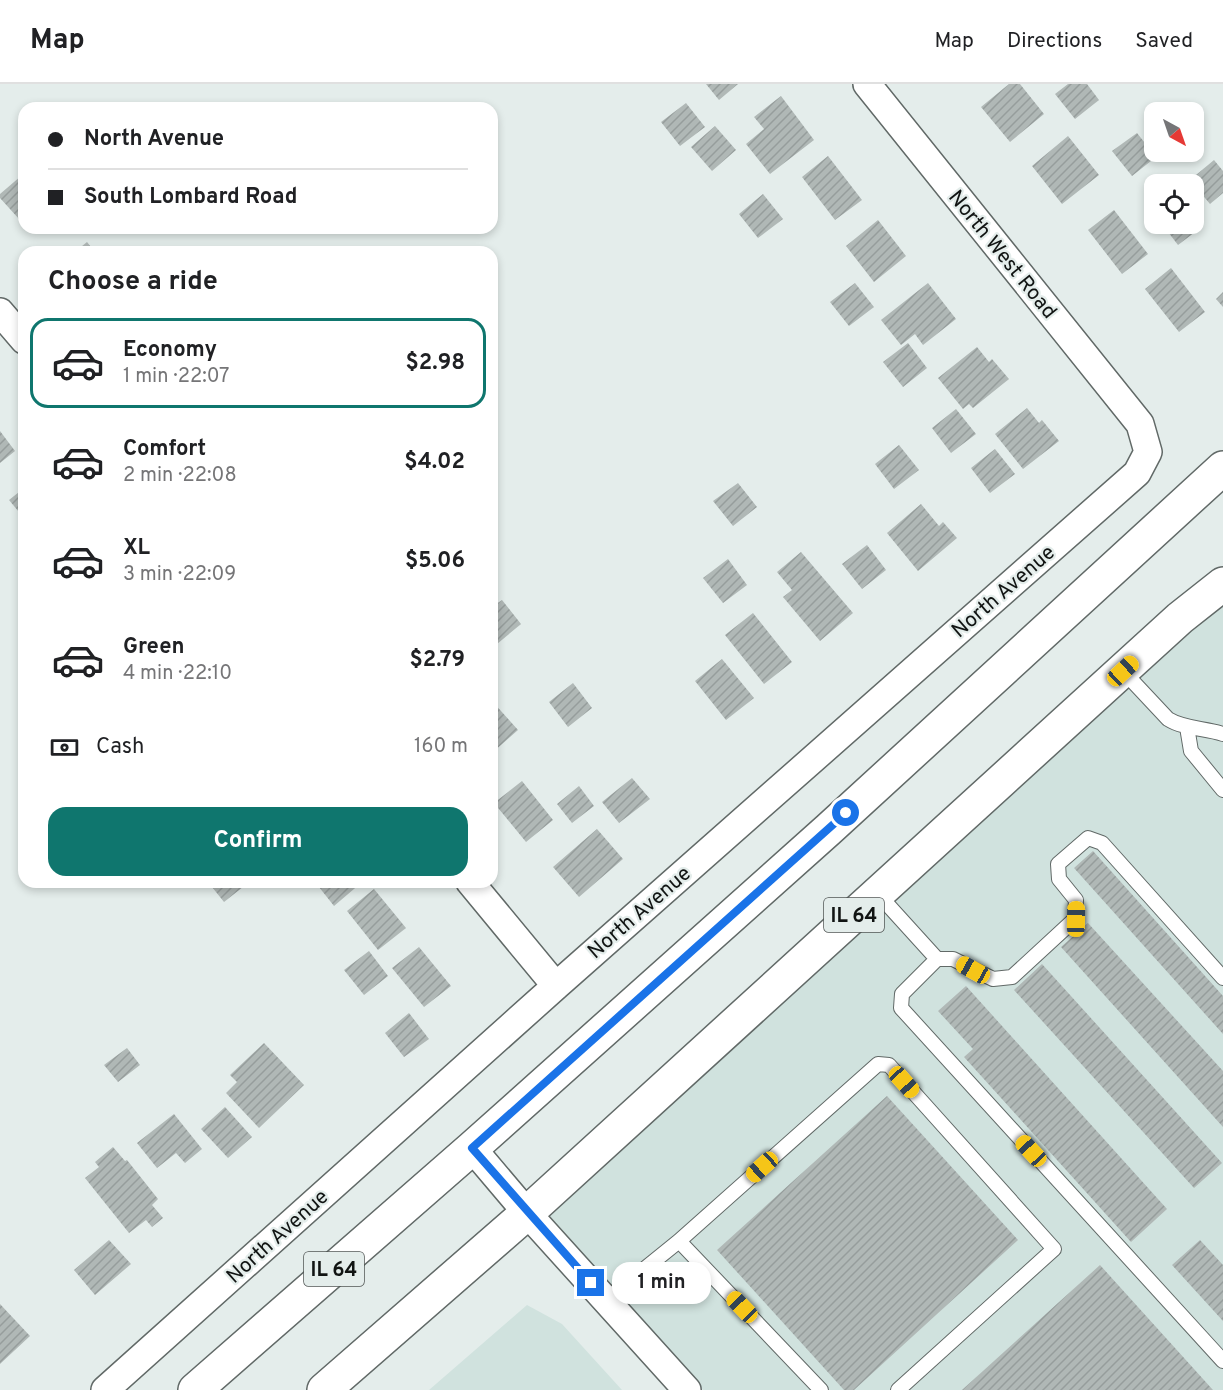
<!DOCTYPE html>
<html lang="en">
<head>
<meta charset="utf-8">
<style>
	:root { --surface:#fff; --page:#f2f2f2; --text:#202124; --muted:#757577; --line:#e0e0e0; --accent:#0f766e }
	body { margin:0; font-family:Overpass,sans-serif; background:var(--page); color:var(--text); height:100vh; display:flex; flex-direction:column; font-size:22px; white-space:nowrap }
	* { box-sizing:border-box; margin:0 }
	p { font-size:20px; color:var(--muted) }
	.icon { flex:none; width:33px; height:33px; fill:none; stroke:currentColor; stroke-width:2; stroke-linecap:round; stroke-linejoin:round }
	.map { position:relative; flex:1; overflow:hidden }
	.details { position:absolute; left:18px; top:162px; width:480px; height:642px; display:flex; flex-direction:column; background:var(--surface); border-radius:18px; box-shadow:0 3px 9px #0003 }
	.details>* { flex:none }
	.hud { position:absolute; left:18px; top:18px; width:480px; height:132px; border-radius:18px; box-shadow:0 3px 9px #0003; display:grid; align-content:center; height:132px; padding:0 30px; background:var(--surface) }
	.needle { width:39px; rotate:140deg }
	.buttons { position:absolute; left:1144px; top:18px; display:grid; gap:12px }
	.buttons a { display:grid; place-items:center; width:60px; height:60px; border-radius:12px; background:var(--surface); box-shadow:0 3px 9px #0003; font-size:30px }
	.end { position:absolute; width:27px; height:27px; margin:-14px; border:8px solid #1a73e8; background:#fff; box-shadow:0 0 0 3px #fff }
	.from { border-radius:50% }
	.bubble { position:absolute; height:42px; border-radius:18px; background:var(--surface); box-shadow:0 3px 9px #0003; font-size:20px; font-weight:700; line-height:42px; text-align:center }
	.car { position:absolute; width:18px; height:36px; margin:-18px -9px; border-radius:8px; box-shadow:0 0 4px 2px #0007; background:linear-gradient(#f5c518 24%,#345 0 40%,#f5c518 0 76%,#345 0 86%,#f5c518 0) }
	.hud b { display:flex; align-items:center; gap:21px; height:57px; font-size:22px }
	.hud b+b { border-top:2px solid var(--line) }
	.hud i { width:15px; height:15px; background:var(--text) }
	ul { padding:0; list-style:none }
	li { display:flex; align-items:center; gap:18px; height:90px; margin:0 12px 9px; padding:0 18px; border:3px solid transparent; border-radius:18px }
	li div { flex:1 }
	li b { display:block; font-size:22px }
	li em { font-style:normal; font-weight:700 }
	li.on { border-color:var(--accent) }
	li>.icon { width:54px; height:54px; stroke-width:1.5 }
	h2 { padding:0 30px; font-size:27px; line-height:72px }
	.pay { display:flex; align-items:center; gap:15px; height:66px; padding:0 30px; font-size:22px }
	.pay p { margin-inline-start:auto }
	.action { display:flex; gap:12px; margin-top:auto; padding:12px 30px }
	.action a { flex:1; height:69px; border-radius:18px; background:var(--accent); color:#fff; font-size:24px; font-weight:700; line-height:69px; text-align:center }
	header { display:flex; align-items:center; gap:36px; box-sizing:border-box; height:84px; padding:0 30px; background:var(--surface); border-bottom:2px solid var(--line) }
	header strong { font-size:28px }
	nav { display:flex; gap:33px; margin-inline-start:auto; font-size:21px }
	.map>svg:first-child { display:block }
	.built { fill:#d0e2de }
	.building { fill:url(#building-hatch) }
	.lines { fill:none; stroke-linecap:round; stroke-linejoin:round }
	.service-casing { stroke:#616967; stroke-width:16 }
	.minor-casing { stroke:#616967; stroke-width:30 }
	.primary-casing { stroke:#616967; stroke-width:36 }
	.service { stroke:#fff; stroke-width:14 }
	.minor { stroke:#fff; stroke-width:27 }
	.primary { stroke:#fff; stroke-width:33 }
	.route { stroke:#1a73e8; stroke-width:8 }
	.labels { text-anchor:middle; stroke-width:4.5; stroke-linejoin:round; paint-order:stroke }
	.shield { fill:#e4edeb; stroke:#505554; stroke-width:1.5 }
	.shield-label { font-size:20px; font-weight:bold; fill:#111413 }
	.street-label { font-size:21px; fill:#111413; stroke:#e4edeb }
</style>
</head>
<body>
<header>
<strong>Map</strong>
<nav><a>Map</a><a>Directions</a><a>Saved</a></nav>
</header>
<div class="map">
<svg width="1223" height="1306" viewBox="0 0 1223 1306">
	<defs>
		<pattern id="building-hatch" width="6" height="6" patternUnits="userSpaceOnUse" patternTransform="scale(1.5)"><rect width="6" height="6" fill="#b0b8b6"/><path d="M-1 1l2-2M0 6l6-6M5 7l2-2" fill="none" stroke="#969d9c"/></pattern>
	</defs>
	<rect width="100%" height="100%" fill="#e4edeb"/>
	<!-- built -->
	<path class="built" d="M1223,512V1306H703L546,1133Z
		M527,1221L562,1240L622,1306H429Z"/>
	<!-- building -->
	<path class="building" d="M706,0H738L719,16Z
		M1009,0H1020L1044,30L1010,58L981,23Z
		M1068,0H1087L1099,16L1075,35L1055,10Z
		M781,12L814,56L770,90L746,60L764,45L754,33Z
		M686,19L705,43L680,62L661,38Z
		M715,42L736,66L712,87L691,63Z
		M1137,49L1156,73L1132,92L1112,67Z
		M1068,52L1099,91L1062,120L1032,82Z
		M828,72L862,116L835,136L802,93Z
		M1214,76L1223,87V109L1210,120L1190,96Z
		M21,92L24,95V131L19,135L0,114V110Z
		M763,110L783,135L758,154L739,130Z
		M1114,126L1148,170L1122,190L1088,146Z
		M1194,130L1203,142L1178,161L1162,140H1194Z
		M878,136L906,172L874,198L846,162Z
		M87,158L95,168H75Z
		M1171,184L1205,228L1179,248L1145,205Z
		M855,199L874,223L849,242L830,218Z
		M928,199L956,235L923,261L915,250L901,261L881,236Z
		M1223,208V223L1216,215Z
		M908,259L927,284L903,303L883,278Z
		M977,263L989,278L992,275L1009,295L973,324L969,320L963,325L938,294Z
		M1027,324L1039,339L1042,336L1059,357L1023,385L995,350Z
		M956,325L976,350L951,369L932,344Z
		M0,347L15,367L0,379Z
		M899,361L919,386L894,405L875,380Z
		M995,365L1015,390L990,409L971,384Z
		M738,399L757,423L733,442L713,417Z
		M24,404V434L9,416Z
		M921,420L939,442L943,438L957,454L918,487L887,449Z
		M867,461L886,486L862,505L842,480Z
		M801,468L853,529L820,557L783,513L792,506L777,488Z
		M728,475L747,501L723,519L703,494Z
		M502,516L521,540L497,560L492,553V523Z
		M753,529L792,578L764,600L725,551Z
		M722,575L754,614L726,636L695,597Z
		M573,599L592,624L568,643L549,618Z
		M492,617L518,646L492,669Z
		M632,694L650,715L619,739L602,718Z
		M522,697L553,736L526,758L494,719Z
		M579,702L594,722L572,739L557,720Z
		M597,745L623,775L579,813L553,783Z
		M1093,767L1223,912V950L1074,784Z
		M208,798H247L248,799L224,818Z
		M315,798H360L361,799L334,822Z
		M374,805L406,844L378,866L347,827Z
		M1088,839L1223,987V1043L1061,863Z
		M419,863L451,902L424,923L392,884Z
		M369,867L388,892L364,911L344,886Z
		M1042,880L1222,1079L1194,1104L1014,906Z
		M966,902L1167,1125L1131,1158L964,973L973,965L938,927Z
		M409,929L429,955L404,973L385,949Z
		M264,959L304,1001L259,1044L226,1009L237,998L230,991Z
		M127,964L140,981L118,998L104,981Z
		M887,1012L1018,1156L854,1306H844L717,1166Z
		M225,1023L252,1053L228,1074L201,1045Z
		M174,1030L202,1065L185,1079L176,1069L157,1084L137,1059Z
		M113,1063L125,1077L127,1076L158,1115L152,1121L163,1134L152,1143L146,1136L129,1149L85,1094L99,1083L95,1078Z
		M109,1156L131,1180L95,1211L74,1186Z
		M1200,1156L1223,1181V1237L1172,1181Z
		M1100,1181L1213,1306H962Z
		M0,1220L30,1252L0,1280Z"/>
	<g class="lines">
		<defs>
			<path id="service" d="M1123,587L1168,635C1184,645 1205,644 1223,650
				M1187,643L1191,667L1223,706
				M878,810L937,875
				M1223,894L1102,759L1088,754L1058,780L1059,795L1076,816L1075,835L1012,893L993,895L953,875H937L902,910L901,924L1223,1277
				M679,1157L821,1306
				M606,1216L679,1157L878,980L889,981L1054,1165L898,1306"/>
			<path id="minor" d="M0,228L24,256
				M470,798L556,902
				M472,1064L527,1129L687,1306
				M105,1306L556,902L1137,389L1148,368L1140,340L867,0"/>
			<path id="primary" d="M195,1306L472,1064L829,745L1223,384
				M324,1306L527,1129L1180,534L1223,500"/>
		</defs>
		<!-- service casing -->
		<use href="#service" class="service-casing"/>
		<!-- minor casing -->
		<use href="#minor" class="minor-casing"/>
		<!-- primary casing -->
		<use href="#primary" class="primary-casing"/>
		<!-- service -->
		<use href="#service" class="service"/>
		<!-- minor -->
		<use href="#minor" class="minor"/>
		<!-- primary -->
		<use href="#primary" class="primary"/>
	</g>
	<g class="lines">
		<!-- route -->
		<path class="route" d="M591,1199L472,1064L846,729"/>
	</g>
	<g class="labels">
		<!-- shield labels -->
		<g class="shield">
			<rect x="824" y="814" width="60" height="34" rx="4.5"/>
			<rect x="304" y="1168" width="60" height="34" rx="4.5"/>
		</g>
		<g class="shield-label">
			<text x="854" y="838">IL 64</text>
			<text x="334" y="1192">IL 64</text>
		</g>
		<!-- street labels -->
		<g class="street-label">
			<text transform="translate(1003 170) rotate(51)" y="7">North West Road</text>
			<text transform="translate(1003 507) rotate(-41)" y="7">North Avenue</text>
			<text transform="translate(639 828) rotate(-41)" y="7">North Avenue</text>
			<text transform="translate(277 1152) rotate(-42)" y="7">North Avenue</text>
		</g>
	</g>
</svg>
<div class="buttons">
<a><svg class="needle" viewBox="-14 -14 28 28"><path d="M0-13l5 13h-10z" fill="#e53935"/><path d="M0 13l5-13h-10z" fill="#757577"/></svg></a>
<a><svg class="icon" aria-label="locate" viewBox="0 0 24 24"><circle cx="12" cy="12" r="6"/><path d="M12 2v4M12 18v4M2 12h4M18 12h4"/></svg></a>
</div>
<i class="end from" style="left:846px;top:729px"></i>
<i class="end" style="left:591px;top:1199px"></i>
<div class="bubble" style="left:612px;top:1178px;width:99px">1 min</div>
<i class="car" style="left:1123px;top:587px;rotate:47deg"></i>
<i class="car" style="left:1076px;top:835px;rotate:1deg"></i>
<i class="car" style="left:973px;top:886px;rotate:299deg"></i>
<i class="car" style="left:904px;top:998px;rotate:138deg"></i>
<i class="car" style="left:1031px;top:1067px;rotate:317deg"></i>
<i class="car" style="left:762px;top:1083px;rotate:228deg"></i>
<i class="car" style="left:742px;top:1223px;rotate:316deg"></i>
<div class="hud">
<b><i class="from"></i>North Avenue</b>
<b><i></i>South Lombard Road</b>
</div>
<section class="details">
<h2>Choose a ride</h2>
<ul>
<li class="on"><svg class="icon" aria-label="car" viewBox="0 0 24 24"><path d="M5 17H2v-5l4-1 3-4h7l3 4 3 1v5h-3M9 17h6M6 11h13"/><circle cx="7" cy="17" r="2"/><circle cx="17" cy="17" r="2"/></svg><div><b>Economy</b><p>1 min · 22:07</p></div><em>$2.98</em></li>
<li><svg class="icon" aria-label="car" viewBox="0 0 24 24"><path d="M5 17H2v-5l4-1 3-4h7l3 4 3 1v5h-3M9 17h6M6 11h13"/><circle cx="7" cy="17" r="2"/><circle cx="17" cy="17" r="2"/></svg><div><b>Comfort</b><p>2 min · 22:08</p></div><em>$4.02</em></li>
<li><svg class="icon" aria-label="car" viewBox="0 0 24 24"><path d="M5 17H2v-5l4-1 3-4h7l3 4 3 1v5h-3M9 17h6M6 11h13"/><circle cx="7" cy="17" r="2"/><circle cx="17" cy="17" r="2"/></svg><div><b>XL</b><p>3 min · 22:09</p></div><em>$5.06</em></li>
<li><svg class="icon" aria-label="car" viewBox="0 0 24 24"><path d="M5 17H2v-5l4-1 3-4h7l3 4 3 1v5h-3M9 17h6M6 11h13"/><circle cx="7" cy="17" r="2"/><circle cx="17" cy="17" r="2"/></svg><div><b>Green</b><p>4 min · 22:10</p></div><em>$2.79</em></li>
</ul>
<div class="pay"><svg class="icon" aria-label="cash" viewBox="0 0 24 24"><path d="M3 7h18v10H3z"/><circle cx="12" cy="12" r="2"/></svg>Cash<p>160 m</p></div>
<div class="action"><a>Confirm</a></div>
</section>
</div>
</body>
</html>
